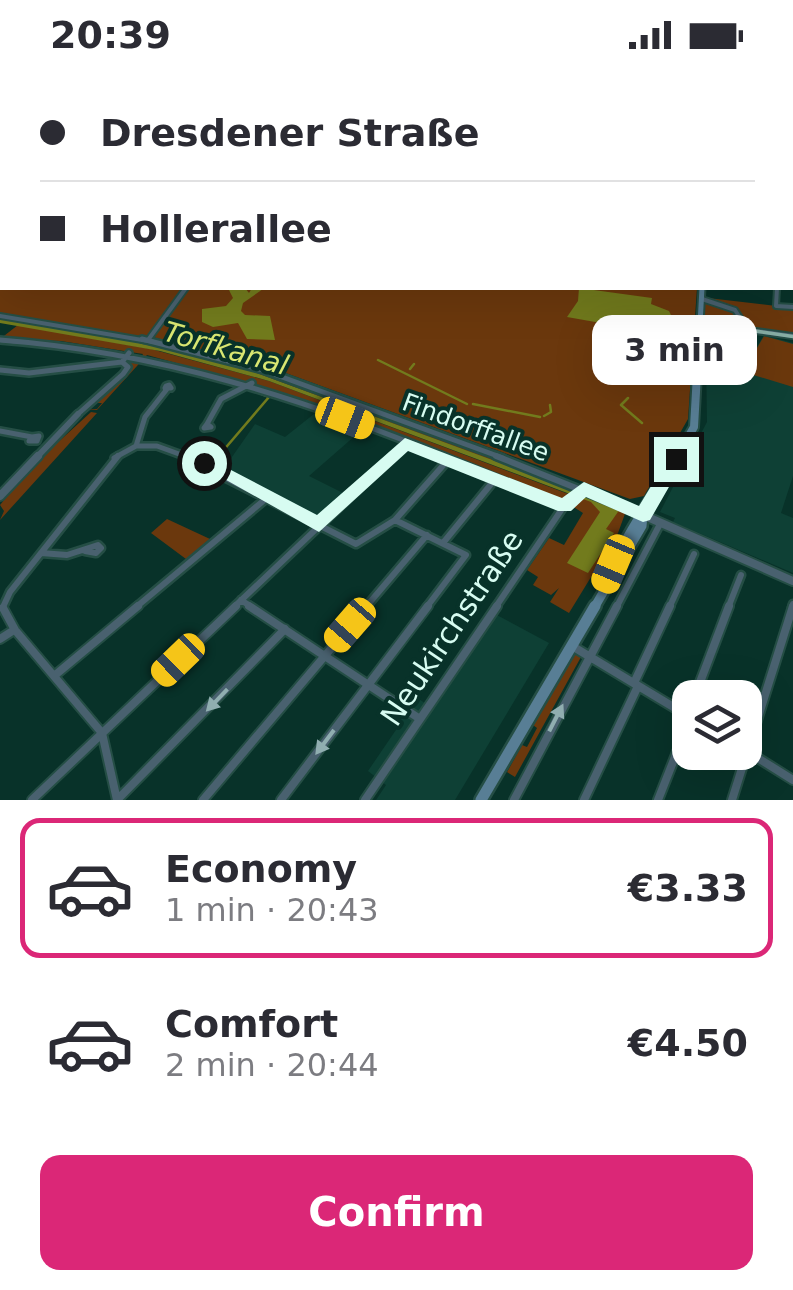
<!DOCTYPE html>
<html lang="en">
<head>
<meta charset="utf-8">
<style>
	:root { --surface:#fff; --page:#f2f2f3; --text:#2b2b33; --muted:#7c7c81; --line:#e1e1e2; --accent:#db2777 }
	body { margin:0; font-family:"DejaVu Sans",sans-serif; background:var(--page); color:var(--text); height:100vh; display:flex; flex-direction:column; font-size:38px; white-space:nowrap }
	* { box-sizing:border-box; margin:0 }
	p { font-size:32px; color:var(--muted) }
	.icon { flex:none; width:55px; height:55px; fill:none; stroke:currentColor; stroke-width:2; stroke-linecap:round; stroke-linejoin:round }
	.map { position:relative; height:730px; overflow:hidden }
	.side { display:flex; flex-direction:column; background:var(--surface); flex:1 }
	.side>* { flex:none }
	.guide { position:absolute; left:0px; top:0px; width:795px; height:220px; box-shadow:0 10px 40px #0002; display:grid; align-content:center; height:220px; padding:0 40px; background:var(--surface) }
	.fabs { position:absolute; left:672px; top:610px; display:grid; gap:20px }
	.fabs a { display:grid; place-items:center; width:90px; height:90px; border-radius:20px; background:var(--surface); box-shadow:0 10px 40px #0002; font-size:50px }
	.end { position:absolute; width:45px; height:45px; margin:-22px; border:12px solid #d7fcf1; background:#111; box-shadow:0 0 0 5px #111 }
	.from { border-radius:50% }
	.bubble { position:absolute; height:70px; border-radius:20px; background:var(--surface); box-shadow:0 10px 40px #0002; font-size:32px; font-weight:700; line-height:70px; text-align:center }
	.car { position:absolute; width:30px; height:60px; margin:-30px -15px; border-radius:12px; box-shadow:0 0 8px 2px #0007; background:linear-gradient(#f5c518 24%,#345 0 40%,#f5c518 0 76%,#345 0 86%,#f5c518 0) }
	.guide b { display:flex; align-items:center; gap:35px; height:95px; font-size:38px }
	.guide b+b { border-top:2px solid var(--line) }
	.guide i { width:25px; height:25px; background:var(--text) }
	ul { padding:18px 0 0; list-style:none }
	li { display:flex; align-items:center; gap:30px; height:140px; margin:0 20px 15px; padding:0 20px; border:5px solid transparent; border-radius:20px }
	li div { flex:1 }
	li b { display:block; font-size:38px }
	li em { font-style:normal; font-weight:700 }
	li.current { border-color:var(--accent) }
	li>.icon { width:90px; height:90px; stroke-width:1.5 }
	.action { display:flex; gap:20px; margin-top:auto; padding:20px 40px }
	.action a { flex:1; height:115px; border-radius:20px; background:var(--accent); color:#fff; font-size:40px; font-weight:700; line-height:115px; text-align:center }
	.status { display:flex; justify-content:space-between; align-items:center; height:70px; padding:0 50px; background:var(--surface); direction:ltr }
	.status svg { height:28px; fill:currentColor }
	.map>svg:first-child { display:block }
	.built { fill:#0e4035 }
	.green { fill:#6b380d }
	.water { fill:#727b1d }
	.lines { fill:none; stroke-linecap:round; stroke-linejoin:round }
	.stream { stroke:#727b1d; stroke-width:2.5 }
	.minor-far3-casing { stroke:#254e45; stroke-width:8 }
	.minor-far2-casing { stroke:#254e45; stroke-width:10 }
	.minor-far1-casing { stroke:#254e45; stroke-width:11 }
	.minor-casing { stroke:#254e45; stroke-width:12 }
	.tertiary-far1-casing { stroke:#254e45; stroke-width:11 }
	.tertiary-casing { stroke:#254e45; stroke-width:12 }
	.secondary-far3-casing { stroke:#254e45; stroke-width:9 }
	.secondary-far2-casing { stroke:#254e45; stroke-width:12 }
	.secondary-far1-casing { stroke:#254e45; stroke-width:14 }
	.secondary-casing { stroke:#254e45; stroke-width:16 }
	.minor-far3 { stroke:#49616f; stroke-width:4 }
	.minor-far2 { stroke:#49616f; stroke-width:5 }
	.minor-far1 { stroke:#49616f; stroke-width:6 }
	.minor { stroke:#49616f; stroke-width:8 }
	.tertiary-far1 { stroke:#49616f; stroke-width:6 }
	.tertiary { stroke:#49616f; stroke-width:8 }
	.secondary-far3 { stroke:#587e95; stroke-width:5 }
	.secondary-far2 { stroke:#587e95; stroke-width:8 }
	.secondary-far1 { stroke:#587e95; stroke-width:9 }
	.secondary { stroke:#587e95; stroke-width:11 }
	.tram { stroke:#88afa5; stroke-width:2.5 }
	.oneway { fill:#90aeb0 }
	.route { fill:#d7fcf1 }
	.labels { text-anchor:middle; stroke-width:8; stroke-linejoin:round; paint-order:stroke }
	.street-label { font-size:25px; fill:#d7fcf1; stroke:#083229 }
	.water-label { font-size:28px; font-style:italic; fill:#d9e771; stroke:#083229 }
	.near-street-label { font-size:30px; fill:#d7fcf1; stroke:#083229 }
</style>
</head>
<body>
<div class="status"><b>20:39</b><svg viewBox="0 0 49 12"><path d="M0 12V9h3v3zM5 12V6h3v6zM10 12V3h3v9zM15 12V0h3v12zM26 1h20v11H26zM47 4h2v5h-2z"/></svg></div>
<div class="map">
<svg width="793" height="730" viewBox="0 0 793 730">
	<rect width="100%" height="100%" fill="#083229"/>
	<!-- built -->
	<path class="built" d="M764,265L793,273V406L781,443L793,448V503L673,452L675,448L660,442L707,352L706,286L738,282L750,288Z
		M319,340L364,358L309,406L343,423L318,446L225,397L255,354L285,367Z
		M493,543L549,573L455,730H376L386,715L368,701L400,654L386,644L403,618L429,636Z"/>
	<!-- green -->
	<path class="green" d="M0,121L2,218H697L688,349L644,426L630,429L261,294L148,266L128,267L261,301L577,418L574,421L246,299L98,265L0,249Z
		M708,228L793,238V265L749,257L737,240Z
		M709,231L738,243L746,261L735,279L702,277L704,232Z
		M18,255L151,279L269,311L571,425L562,432L281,322L147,285L97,340L85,339H97L102,333H91L127,303L129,285H137L130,290L139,291L143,284L61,271L0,269Z
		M764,266L793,274V317L747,303V295Z
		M91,342L97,343L0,450L4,441L0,435L31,397Z
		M586,423L626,441L618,463L569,543L550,532L559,518L551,525L533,515L538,507L527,500L549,468L564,475L583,443L572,436Z
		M167,449L210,469L186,489L151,463Z
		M574,582L581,587L515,707L507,702L522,675L527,677L537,658L533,655Z"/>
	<!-- water -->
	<path class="water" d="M228,218H245L249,223L252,218L263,219L243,233L241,241L245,245L270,246L275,270L247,269L238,253L213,257L202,252V239L226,236L233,228Z
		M579,218L652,228L651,234L669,241L673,249L648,253L646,261L567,247L578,231Z
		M0,249L147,274L246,299L598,429L620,439L606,459L614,463L588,503L567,493L600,442L591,432L269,311L160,281L0,253Z"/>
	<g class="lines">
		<!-- stream -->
		<path class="stream" d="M378,290L467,334
			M410,299L414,294
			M628,328L621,335L642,353
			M473,334L540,347
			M544,346L551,342L550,335
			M216,389L269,327L252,320"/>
		<defs>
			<path id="minor-far3" d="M777,218L776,236L793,237
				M702,229L735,240L748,260L743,272
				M0,246L154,272
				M748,260L793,266
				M0,270L21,272
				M148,270L186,218"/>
			<path id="minor-far2" d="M142,269L263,300L503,388
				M0,270C158,282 302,328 448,388
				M699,280L730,281L745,269
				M0,300L29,303L122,292
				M169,315L171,318H165L166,316Z
				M78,344L123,304L128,297L122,292L129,283
				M207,354L221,329L252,313
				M207,354L211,357L204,358Z
				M0,361L32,367
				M39,366L37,371H29L32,367Z
				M136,376H157L190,388
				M114,388L136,376L145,347L167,319
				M390,388L405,374"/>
			<path id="minor-far1" d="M183,386L356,474L395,450L447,391
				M442,386L564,436
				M496,386L641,444
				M395,450L466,485L426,538
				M443,473L496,408
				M41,483L67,485L98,475L101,478L96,483L85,481
				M241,530L253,538
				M3,537L10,522L118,386
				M135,538L268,427
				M233,538L393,386
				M365,538L427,465
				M495,538L564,436L584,418
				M616,538L660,454
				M669,538L694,484
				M728,538L741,505
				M792,538L793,534"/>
			<path id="minor" d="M249,536L420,649
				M3,538L15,560L102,663L117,730L285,559
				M0,569L14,560
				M572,576L690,647
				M54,606L138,536
				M634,613L670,536
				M694,628L729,536
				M745,680L793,710
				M32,730L236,536
				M203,730L367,536
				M281,730L428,536
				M365,730L497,536
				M514,730L617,536
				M584,730L638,616
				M658,730L690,649
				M732,730L793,536"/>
			<path id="tertiary-far1" d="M36,388L78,344"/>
			<path id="tertiary" d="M0,426L38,386
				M643,445L793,511"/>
			<path id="secondary-far3" d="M699,272L702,218"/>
			<path id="secondary-far2" d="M676,388L694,357L699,269"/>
			<path id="secondary-far1" d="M611,498C630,458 655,424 677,386
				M594,538L642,456L643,445"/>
			<path id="secondary" d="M481,730L595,536"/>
		</defs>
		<!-- minor-far3 casing -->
		<use href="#minor-far3" class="minor-far3-casing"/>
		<!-- minor-far2 casing -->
		<use href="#minor-far2" class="minor-far2-casing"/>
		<!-- minor-far1 casing -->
		<use href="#minor-far1" class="minor-far1-casing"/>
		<!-- minor casing -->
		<use href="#minor" class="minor-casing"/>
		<!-- tertiary-far1 casing -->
		<use href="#tertiary-far1" class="tertiary-far1-casing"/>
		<!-- tertiary casing -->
		<use href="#tertiary" class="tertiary-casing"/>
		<!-- secondary-far3 casing -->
		<use href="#secondary-far3" class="secondary-far3-casing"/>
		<!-- secondary-far2 casing -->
		<use href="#secondary-far2" class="secondary-far2-casing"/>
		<!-- secondary-far1 casing -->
		<use href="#secondary-far1" class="secondary-far1-casing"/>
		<!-- secondary casing -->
		<use href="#secondary" class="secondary-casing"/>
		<!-- minor-far3 -->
		<use href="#minor-far3" class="minor-far3"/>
		<!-- minor-far2 -->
		<use href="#minor-far2" class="minor-far2"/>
		<!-- minor-far1 -->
		<use href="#minor-far1" class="minor-far1"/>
		<!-- minor -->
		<use href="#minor" class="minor"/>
		<!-- tertiary-far1 -->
		<use href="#tertiary-far1" class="tertiary-far1"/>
		<!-- tertiary -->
		<use href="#tertiary" class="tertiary"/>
		<!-- secondary-far3 -->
		<use href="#secondary-far3" class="secondary-far3"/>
		<!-- secondary-far2 -->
		<use href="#secondary-far2" class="secondary-far2"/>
		<!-- secondary-far1 -->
		<use href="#secondary-far1" class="secondary-far1"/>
		<!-- secondary -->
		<use href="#secondary" class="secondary"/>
		<!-- tram -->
		<path class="tram" d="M793,266L719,255L708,261L728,272L751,261L793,267"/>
	</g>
	<!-- one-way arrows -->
	<defs><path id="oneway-solid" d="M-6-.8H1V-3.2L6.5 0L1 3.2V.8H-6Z" transform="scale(2.5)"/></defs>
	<g class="oneway">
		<use href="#oneway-solid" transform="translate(217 630) rotate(134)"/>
		<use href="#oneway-solid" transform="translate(556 648) rotate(-63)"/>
		<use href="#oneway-solid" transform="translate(325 672) rotate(127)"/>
	</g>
	<!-- sky -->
	<linearGradient id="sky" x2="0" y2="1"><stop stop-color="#041c17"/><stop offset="0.52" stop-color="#2c4f54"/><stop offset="1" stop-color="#2c4f54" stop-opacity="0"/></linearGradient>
	<rect width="793" height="212" fill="url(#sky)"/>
	<!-- route -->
	<path class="route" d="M405,368L562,428L584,412L639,436L670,385L685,389L650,450L643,452L586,427L571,441H558L408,381L319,462L196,393L210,389L317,445Z"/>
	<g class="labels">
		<!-- street labels -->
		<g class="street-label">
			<text transform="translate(476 357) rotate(20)" y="9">Findorffallee</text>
		</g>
		<!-- water labels -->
		<g class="water-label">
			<text transform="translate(226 278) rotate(16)" y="10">Torfkanal</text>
		</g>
		<!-- near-street labels -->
		<g class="near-street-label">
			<text transform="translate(452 558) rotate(-56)" y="10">Neukirchstraße</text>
		</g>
	</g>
</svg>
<div class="fabs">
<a><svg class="icon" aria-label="layers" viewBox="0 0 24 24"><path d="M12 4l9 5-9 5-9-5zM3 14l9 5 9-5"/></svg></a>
</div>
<i class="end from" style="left:204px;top:393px"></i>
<i class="end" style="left:676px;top:389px"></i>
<div class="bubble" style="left:592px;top:245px;width:165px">3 min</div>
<i class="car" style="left:345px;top:348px;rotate:111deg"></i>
<i class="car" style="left:613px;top:494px;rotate:203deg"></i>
<i class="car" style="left:350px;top:555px;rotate:221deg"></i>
<i class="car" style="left:178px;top:590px;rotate:226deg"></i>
<div class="guide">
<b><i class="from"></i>Dresdener Straße</b>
<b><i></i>Hollerallee</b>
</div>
</div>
<section class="side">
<ul>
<li class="current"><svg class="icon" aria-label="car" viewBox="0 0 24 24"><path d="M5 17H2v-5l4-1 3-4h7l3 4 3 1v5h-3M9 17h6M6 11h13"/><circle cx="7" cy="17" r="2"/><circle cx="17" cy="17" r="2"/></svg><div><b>Economy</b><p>1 min · 20:43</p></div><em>€3.33</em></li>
<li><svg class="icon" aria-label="car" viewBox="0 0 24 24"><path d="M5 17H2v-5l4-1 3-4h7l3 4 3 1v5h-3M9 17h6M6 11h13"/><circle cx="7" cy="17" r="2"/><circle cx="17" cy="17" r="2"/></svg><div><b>Comfort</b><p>2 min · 20:44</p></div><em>€4.50</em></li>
</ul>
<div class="action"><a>Confirm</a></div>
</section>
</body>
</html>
